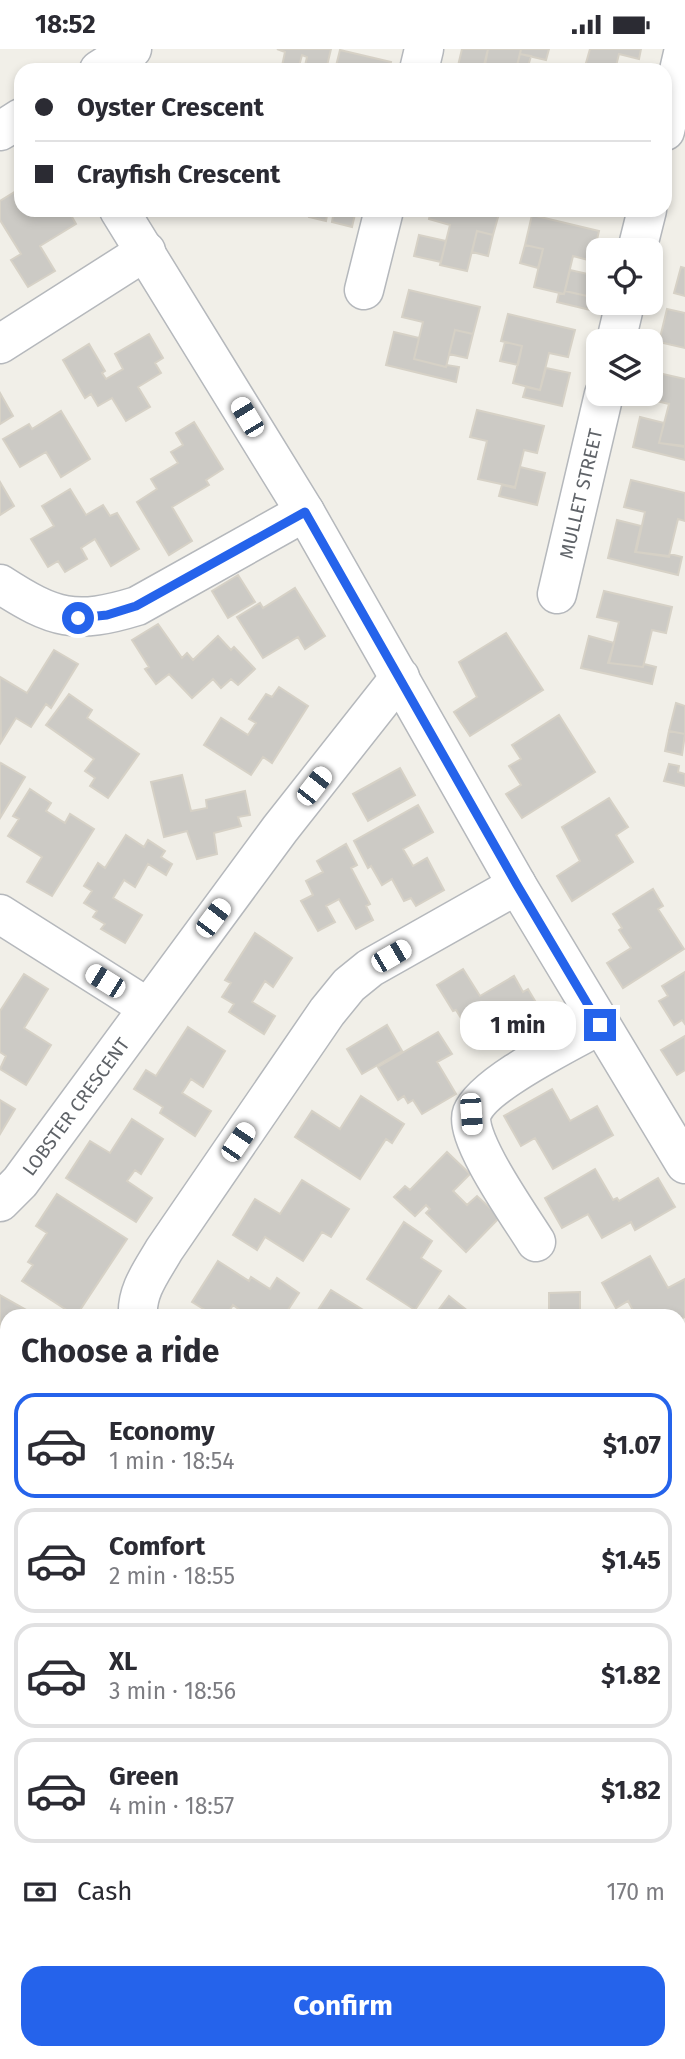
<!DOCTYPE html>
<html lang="en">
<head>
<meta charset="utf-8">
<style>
	:root { --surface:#fff; --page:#f7f7f7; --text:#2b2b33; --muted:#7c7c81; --line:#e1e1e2; --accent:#2563eb }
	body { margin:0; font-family:"Fira Sans",sans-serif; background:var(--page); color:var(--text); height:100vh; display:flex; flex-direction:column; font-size:26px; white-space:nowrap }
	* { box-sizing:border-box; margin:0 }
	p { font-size:23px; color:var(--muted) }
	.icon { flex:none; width:38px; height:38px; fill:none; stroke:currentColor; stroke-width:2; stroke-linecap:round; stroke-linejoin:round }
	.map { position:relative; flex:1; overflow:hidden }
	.side { position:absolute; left:0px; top:1260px; width:686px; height:751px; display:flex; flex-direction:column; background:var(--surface); border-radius:21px 21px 0 0; box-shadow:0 4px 10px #0003 }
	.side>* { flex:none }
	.hud { position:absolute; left:14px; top:14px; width:658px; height:154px; border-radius:21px; box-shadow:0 4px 10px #0003; display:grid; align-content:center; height:154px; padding:0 21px; background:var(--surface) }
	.fabs { position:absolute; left:586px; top:189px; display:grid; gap:14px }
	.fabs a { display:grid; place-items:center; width:77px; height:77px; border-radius:14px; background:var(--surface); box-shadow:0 4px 10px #0003; font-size:35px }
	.end { position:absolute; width:32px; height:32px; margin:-16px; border:9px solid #2563eb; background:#fff; box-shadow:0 0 0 4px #fff }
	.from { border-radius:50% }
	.bubble { position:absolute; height:49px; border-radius:21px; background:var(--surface); box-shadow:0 4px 10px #0003; font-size:23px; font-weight:700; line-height:49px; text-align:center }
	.car { position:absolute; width:21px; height:42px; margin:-21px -10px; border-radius:9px; box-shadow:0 0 5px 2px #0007; background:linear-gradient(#fff 24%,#345 0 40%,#fff 0 76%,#345 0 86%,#fff 0) }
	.hud b { display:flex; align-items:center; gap:24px; height:66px; font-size:26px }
	.hud b+b { border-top:2px solid var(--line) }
	.hud i { width:18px; height:18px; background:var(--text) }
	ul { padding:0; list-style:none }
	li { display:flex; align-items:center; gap:21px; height:105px; margin:0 14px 10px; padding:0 7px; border:4px solid var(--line); border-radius:21px }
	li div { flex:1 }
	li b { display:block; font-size:26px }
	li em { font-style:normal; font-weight:700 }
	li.selected { border-color:var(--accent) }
	li>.icon { width:63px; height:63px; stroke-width:1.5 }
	h2 { padding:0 21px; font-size:32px; line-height:84px }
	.pay { display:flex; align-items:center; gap:18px; height:77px; padding:0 21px; font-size:26px }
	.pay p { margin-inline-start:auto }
	.primary-button { display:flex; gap:14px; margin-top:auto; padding:14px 21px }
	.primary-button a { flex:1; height:80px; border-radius:21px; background:var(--accent); color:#fff; font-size:28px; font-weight:700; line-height:80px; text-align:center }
	.status { display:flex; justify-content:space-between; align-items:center; height:49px; padding:0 35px; background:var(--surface); direction:ltr }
	.status svg { height:19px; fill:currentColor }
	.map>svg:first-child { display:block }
	.grass { fill:url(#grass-tufts) }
	.building { fill:#cccac5; stroke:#d6d1c6; stroke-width:2 }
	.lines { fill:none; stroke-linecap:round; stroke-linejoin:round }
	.minor-casing { stroke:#b5b8bc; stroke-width:41 }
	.highway-casing { stroke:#f9ab00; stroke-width:41 }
	.minor { stroke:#fff; stroke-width:38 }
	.highway { stroke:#fde293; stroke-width:38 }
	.route { stroke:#2563eb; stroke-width:9 }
	.labels { text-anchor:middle; stroke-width:5; stroke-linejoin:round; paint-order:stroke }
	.street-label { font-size:19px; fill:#5f6368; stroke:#fff }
</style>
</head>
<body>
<div class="status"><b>18:52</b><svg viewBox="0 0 49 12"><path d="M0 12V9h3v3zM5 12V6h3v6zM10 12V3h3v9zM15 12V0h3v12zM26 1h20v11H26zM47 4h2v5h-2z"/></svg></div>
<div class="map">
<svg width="685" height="2010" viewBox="0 0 685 2010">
	<defs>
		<pattern id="grass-tufts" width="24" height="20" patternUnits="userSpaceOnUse" patternTransform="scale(1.75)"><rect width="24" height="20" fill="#c5e8c5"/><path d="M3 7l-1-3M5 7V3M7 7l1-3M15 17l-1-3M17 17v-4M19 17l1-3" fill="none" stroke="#a3c0a4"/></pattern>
	</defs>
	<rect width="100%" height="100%" fill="#f1efe8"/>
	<!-- grass -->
	<path class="grass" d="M685,1615V1757L679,1754V1618Z"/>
	<!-- building -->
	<path class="building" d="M277,0H331L326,21H304L307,8L302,6L298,21L282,17L285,3Z
		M462,0H488L484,16L489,17L488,21H457Z
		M488,0H521L516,21L485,16Z
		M521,0H549L546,11L520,5Z
		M590,0H641L639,10L619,5L615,21H584Z
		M340,1L391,13L389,21H335Z
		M520,5L531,7L527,21H516Z
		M21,139V161H68L76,175L40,197L55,222L28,238L11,211L21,205L0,171V152Z
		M310,161H328L326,172L309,168Z
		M334,161H356L352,178L332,173Z
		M431,161H500L493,186L477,182L467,222L440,216L450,176L429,170Z
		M532,166L599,182L592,212L573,207L564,245L534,238L543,200L525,196Z
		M477,182L493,186L488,207L472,203Z
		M419,186L446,192L441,213L414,207Z
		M525,196L543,200L538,219L520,214Z
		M681,218L685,219V247L674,244Z
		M570,221L592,226L587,247L565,242Z
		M591,230L598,232V254H609L607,265L557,253L559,244L564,245L565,242L587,247Z
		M409,241L480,258L473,285L455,281L446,318L414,310L423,273L402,268Z
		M667,260L685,264V299L659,293Z
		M508,265L575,281L568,308L549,304L540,341L513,334L522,297L501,292Z
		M455,281L473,285L467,309L449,305Z
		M394,283L419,289L414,310L446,318L447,316L459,318L456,333L386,316Z
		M149,285L163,309L155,314L161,324L138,338L150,358L126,372L112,349L98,357L91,345L85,349L63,311L89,295L105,322L102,324L106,330L123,320L115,305Z
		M505,293L522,297L518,316L500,312Z
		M546,319L570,324L562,357L523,348L526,338L540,341Z
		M654,323L685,330V397L659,394L669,355L648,350Z
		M0,344L13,367L0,375Z
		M477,361L544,377L537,404L524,401L515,438L478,430L487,392L470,388Z
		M61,362L90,410L61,428L46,403L20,418L3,390L29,375L32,380Z
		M640,368L664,374L659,394L685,398V411L633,398Z
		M194,373L223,420L206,431L209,436L172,458L192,492L169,506L137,453L157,440L151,430L178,414L171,403L183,396L176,384Z
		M520,418L545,424L537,456L499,447L502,436L515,439Z
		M631,431L685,444V472L678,470L669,507L636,503L645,463L624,458Z
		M0,433L14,457L0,466Z
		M70,440L86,466L103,456L110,467L117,464L139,500L111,517L95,490L81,499L87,510L65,523L58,512L48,518L31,490L54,477L42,457Z
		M617,471L641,477L635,503L669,508L670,505L682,508L678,526L608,509Z
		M238,526L255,553L228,569L212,542Z
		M295,539L325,587L305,600L298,588L263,609L237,568L260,554L263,559Z
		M604,542L672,558L666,584L652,581L643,618L609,614L619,573L597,568Z
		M158,575L182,609L187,604L193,611L218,587L231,601L234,598L255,620L238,636L231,630L221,639L213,630L192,649L169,625L156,635L145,620L149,618L132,591Z
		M506,584L543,641L470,687L454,663L477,648L459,613Z
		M589,587L614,594L608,614L643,618L644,615L656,618L652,635L581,619Z
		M54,601L78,615L51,659L46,655L31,678L16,669L1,693L0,628L27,644Z
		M279,638L308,657L272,714L263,708L251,726L204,696L221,669L248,686L256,674L249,670L266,645L272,648Z
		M69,645L92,661L87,669L139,705L108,749L90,737L95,729L85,722L94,710L46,676Z
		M676,654L685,657V685L669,682Z
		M559,666L595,723L522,769L506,745L521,736L509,717L521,710L512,696Z
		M669,682L685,685L682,706L665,702Z
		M1,714L25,728L0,769V716Z
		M669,715L679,717L678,723L685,725V737L664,732Z
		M400,719L415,746L368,772L353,745Z
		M182,726L191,762L207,759L206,751L245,742L250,766L238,768L241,777L214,784L217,805L197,810L187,782L164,788L151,733Z
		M30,740L51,754L46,762L65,774L70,765L94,780L52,847L27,833L42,808L8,787L19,770L13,767Z
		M609,749L628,778L616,786L633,813L572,852L557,827L580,812L562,778Z
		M418,756L433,783L403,800L413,817L427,809L444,841L416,857L411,849L404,852L392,830L382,836L371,817L368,819L354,792Z
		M126,786L144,798L148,791L165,802L161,808L172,815L166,826L148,815L135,838L124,831L113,849L142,866L125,894L101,880L105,875L93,868L97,862L84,854L92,842L84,837L98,814L105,819Z
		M346,795L357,816L351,819L370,855L366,857L373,871L356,880L339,850L326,857L335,873L318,882L301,852L313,846L306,832L323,823L317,812Z
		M653,840L663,857L658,860L684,900L623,939L607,914L631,899L619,881L622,879L613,865Z
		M255,884L292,909L273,938L265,932L252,953L275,967L264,985L229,963L234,955L222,948L231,934L225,931Z
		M463,920L480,947L514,927L523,943L528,940L547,972L514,991L507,978L477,995L456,961L453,962L437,936Z
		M685,923V975L682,971L674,976L659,952L668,947L662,937Z
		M24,925L48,940L24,979L51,996L26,1036L0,1020L6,1007L0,1003V962Z
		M387,976L402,1002L362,1025L347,1000Z
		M188,978L225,1002L203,1038L191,1030L182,1044L211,1062L195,1087L160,1064L163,1058L134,1040L146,1021L156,1027Z
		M438,983L452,1005L437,1013L456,1045L422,1065L413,1051L408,1054L404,1047L398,1051L378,1018Z
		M685,987V1021L677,1026L661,1001Z
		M552,1040L570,1072L597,1057L613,1086L553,1120L535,1089L521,1097L504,1067Z
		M361,1047L404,1075L392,1094L386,1090L360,1130L295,1088L312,1062L340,1080Z
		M0,1051L15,1060L0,1085Z
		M132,1070L163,1090L141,1125L135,1121L127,1132L152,1149L136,1173L66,1129L90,1092L110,1104Z
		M447,1103L470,1125L453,1142L467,1156L477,1147L500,1168L466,1203L426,1164L430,1160L426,1156L415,1167L394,1148L405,1137L410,1141Z
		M595,1120L613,1151L617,1149L619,1152L658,1129L675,1158L635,1181L631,1173L602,1189L588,1165L562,1179L545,1149Z
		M302,1131L349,1160L331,1188L322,1183L303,1212L265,1188L257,1201L233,1186L255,1150L280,1165Z
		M57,1145L127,1190L76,1267L22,1232L33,1216L28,1213L47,1184L36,1177Z
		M404,1173L432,1192L421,1209L441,1222L415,1261L367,1230Z
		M650,1207L668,1239L685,1230V1268L679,1271V1267H636L628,1252L616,1259L602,1234Z
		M218,1212L249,1232L251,1228L270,1240L277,1229L299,1244L284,1267H248L233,1256L226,1267H215L192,1253Z
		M331,1241L365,1262L362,1267H314Z
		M580,1243V1267H549V1244Z
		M0,1246L37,1267H7L6,1329L0,1326Z
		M449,1247L473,1266L472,1267H434Z
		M685,1299V1359L679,1348V1309L683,1307L680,1302Z
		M2,1336L7,1339V1362L0,1358V1341Z
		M679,1520L685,1531V1565L679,1568Z"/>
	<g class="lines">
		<defs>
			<g id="minor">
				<path d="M99,21L132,0"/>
				<path d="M419,21L424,0"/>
				<path d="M0,82L21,69"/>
				<path d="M665,82L684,0"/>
				<path d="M119,161L305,463L517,836L685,1115"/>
				<path d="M637,201L647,161"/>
				<path d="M364,241L384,161"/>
				<path d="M616,292L625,254"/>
				<path d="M0,295L146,202"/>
				<path d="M0,535C54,570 75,576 137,557L305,463"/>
				<path id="s1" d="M557,545L604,345"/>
				<path d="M0,865L147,958"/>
				<path id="s2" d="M0,1153L20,1133L280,780L400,628"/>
				<path d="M536,1193C522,1170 463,1088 472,1064C484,1034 570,993 600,976"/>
				<path d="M138,1267C136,1242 152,1222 164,1201L327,963L349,936L370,919L517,836"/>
				<path d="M0,1410L7,1414"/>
				<path d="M679,1429L685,1426"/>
				<path d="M679,1803L685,1806"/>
			</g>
			<path id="highway" d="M0,1708L7,1712
				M508,2004L518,2010"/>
		</defs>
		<!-- minor casing -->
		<use href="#minor" class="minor-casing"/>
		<!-- highway casing -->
		<use href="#highway" class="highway-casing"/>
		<!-- minor -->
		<use href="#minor" class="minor"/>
		<!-- highway -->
		<use href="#highway" class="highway"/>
	</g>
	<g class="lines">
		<!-- route -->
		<path class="route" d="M78,569L107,566L136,557L305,463L517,836L600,976"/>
	</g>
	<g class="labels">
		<!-- street labels -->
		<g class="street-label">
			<text dy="7" stroke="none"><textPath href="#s1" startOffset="103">MULLET STREET</textPath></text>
			<text dy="7" stroke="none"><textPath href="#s2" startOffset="122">LOBSTER CRESCENT</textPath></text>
		</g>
	</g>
</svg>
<div class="fabs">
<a><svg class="icon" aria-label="locate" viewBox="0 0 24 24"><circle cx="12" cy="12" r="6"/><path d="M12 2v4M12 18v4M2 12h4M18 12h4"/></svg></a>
<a><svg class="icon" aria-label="layers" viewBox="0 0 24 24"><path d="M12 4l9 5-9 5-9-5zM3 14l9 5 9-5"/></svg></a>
</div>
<i class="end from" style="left:78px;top:569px"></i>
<i class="end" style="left:600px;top:976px"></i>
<div class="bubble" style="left:460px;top:952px;width:116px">1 min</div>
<i class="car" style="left:247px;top:368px;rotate:329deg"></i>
<i class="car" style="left:314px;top:737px;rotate:38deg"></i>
<i class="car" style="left:213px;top:869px;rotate:37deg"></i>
<i class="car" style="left:391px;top:907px;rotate:60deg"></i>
<i class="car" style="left:105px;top:932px;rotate:302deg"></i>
<i class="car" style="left:471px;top:1065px;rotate:176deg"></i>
<i class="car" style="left:238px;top:1093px;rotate:34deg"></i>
<div class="hud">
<b><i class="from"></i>Oyster Crescent</b>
<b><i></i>Crayfish Crescent</b>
</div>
<section class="side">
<h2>Choose a ride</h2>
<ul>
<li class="selected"><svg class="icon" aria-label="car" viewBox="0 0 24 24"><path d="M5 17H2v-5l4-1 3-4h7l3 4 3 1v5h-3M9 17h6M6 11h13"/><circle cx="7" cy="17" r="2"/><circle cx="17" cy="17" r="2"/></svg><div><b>Economy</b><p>1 min · 18:54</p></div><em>$1.07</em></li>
<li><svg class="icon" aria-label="car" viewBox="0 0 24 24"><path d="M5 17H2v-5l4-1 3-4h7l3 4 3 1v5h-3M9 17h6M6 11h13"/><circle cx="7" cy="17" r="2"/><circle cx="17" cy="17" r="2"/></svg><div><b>Comfort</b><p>2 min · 18:55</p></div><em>$1.45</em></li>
<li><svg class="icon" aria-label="car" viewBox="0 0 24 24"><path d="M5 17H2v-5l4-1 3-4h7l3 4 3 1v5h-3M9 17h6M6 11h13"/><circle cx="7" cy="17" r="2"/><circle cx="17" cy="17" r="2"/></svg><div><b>XL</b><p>3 min · 18:56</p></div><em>$1.82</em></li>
<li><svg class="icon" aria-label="car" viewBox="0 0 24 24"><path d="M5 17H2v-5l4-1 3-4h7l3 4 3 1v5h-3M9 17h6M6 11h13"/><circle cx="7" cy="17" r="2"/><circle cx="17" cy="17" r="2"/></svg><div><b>Green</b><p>4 min · 18:57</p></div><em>$1.82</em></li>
</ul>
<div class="pay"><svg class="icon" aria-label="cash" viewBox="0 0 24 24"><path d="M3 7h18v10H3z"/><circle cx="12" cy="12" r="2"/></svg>Cash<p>170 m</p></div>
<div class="primary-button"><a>Confirm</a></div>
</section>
</div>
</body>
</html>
